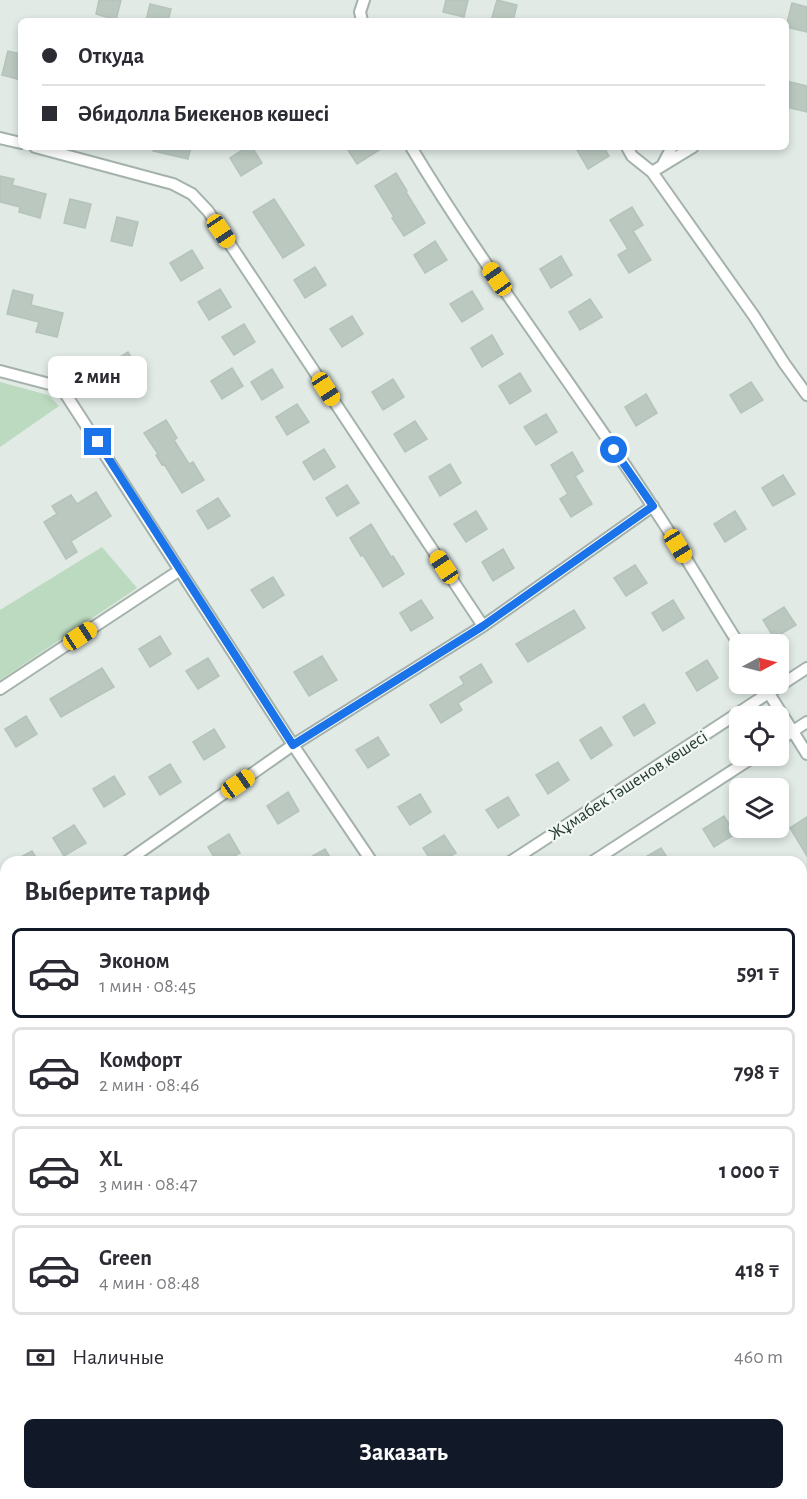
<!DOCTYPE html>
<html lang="ru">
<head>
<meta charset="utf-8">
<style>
	:root { --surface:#fff; --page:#f7f7f7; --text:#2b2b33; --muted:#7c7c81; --line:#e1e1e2; --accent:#111827 }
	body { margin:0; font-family:"Alegreya Sans",sans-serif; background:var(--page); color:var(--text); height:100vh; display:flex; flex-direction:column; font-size:22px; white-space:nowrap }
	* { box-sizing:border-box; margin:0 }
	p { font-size:20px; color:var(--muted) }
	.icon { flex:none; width:33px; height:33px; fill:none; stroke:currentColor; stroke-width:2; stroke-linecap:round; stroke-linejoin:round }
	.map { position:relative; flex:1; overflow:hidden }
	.drawer { position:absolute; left:0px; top:856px; width:807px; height:644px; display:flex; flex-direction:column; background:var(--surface); border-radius:18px 18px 0 0; box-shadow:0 3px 9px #0003 }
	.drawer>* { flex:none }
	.top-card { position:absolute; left:18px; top:18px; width:771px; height:132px; border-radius:9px; box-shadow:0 3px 9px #0003; display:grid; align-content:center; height:132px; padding:0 24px; background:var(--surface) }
	.needle { width:39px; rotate:83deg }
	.controls { position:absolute; left:729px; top:634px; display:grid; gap:12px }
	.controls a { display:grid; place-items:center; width:60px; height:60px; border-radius:9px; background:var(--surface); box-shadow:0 3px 9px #0003; font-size:30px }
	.end { position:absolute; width:27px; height:27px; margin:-14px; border:8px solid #1a73e8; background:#fff; box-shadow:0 0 0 3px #fff }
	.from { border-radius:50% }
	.bubble { position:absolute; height:42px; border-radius:9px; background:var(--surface); box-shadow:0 3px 9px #0003; font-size:20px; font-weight:700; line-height:42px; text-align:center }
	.car { position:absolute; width:18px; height:36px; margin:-18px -9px; border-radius:8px; box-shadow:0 0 4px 2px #0007; background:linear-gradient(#f5c518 24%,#345 0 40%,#f5c518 0 76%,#345 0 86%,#f5c518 0) }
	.top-card b { display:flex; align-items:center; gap:21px; height:57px; font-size:22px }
	.top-card b+b { border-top:2px solid var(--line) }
	.top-card i { width:15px; height:15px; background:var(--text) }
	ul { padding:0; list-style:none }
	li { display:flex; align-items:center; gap:18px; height:90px; margin:0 12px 9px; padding:0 12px; border:3px solid var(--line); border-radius:9px }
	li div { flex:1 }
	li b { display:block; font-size:22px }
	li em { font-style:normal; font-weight:700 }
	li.current { border-color:var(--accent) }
	li>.icon { width:54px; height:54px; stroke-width:1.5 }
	h2 { padding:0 24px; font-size:27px; line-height:72px }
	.pay { display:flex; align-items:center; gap:15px; height:66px; padding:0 24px; font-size:22px }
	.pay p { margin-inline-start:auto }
	.action { display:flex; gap:12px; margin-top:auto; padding:12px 24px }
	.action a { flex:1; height:69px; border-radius:9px; background:var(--accent); color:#fff; font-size:24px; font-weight:700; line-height:69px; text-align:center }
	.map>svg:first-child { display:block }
	.green { fill:#bcdabf }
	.building { fill:#bac8c0; stroke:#b4c3bb; stroke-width:1.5 }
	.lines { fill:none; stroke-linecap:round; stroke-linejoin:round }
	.minor-casing { stroke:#a4b2ab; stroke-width:14 }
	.minor { stroke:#fff; stroke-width:10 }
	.route { stroke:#1a73e8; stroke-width:8 }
	.labels { text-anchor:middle; stroke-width:4.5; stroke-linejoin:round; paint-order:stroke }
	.street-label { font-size:18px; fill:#233a30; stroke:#f2f7f3 }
</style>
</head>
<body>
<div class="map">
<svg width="807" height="1499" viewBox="0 0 807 1499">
	<rect width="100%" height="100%" fill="#e1eae5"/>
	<!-- green -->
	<path class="green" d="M0,382L48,395L59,406L0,447Z
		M102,547L137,588L0,680V610Z"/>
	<!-- building -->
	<path class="building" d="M99,0H121L116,20L96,14Z
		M446,0H468L464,17L443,12Z
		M497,0L517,5L513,21H491Z
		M792,3L807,7V32L786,27Z
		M150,4L171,9L168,21H146Z
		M8,51L21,54V80L2,75Z
		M786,81L807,86V112L786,107Z
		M154,147H191L188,159L153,151Z
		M247,147H252L262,163L241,176L230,158Z
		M346,147H384L357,164Z
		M582,147H604L609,156L588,169L577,150Z
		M396,173L407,191L406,192L425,223L404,236L392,218L394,217L375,186Z
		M0,176L14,179L12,185L46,194L40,218L19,212L20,207L0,202Z
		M70,199L91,204L85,228L64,223Z
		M274,199L304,245L283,258L253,212Z
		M632,207L643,225L633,231L651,260L629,273L618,255L628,249L610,220Z
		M117,217L138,222L132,246L111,241Z
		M435,241L447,260L425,273L414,255Z
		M192,250L203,268L181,281L170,263Z
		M561,256L572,275L551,288L540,269Z
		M315,267L326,285L305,298L294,280Z
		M220,289L231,307L209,320L198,302Z
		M13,290L33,295L31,305L63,313L57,337L36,332L39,322L7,314Z
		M472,291L483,309L462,322L450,304Z
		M590,299L602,317L580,330L569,312Z
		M352,316L363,334L342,347L330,329Z
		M244,324L255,342L234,355L222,337Z
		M492,335L503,354L482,367L471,348Z
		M128,352L139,370L118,383L107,365Z
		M232,368L243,386L222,399L211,381Z
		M272,369L283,387L262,400L251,382Z
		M520,373L531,391L510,404L499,386Z
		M393,379L404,397L383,410L372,392Z
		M751,382L763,400L741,413L730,395Z
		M646,394L657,413L636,426L625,407Z
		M297,404L309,422L287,435L276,417Z
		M546,414L557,432L536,445L524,427Z
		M166,420L177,438L174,440L189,464L193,462L204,480L182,493L164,464L162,465L156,455L158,454L144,433Z
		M415,421L427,439L405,452L394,434Z
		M324,449L335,467L314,480L303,462Z
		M572,452L583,471L575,476L592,504L571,517L560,499L568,494L551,465Z
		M450,464L461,483L440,496L429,477Z
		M783,475L795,494L773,506L762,488Z
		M347,485L359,503L337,516L326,498Z
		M96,492L111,516L71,541L77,552L66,559L44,522L57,514L52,506L71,495L77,504Z
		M218,498L230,516L208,529L197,511Z
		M476,511L487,529L466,542L454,524Z
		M735,511L746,529L725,542L714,524Z
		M371,524L391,557L393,556L404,574L383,587L363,555L361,556L350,538Z
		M503,549L514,568L493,581L482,562Z
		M635,565L647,583L626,596L614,578Z
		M273,577L284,595L263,608L251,590Z
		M421,600L433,618L411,631L400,613Z
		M673,600L684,618L663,631L652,613Z
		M784,607L796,625L774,638L763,620Z
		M574,610L585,628L528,662L516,644Z
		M160,636L171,654L150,667L139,649Z
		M322,656L337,680L309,696L294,672Z
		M208,658L219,676L198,689L186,671Z
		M707,660L718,678L697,691L686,673Z
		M481,664L492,682L458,703L462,710L441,723L430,705L464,684L460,677Z
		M102,668L114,687L61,717L50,699Z
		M644,704L655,723L634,736L623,717Z
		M26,716L37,734L16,747L5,729Z
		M601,727L612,745L591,759L580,740Z
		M214,729L225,747L204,760L193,742Z
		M378,737L389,755L368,768L356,750Z
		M558,762L569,780L548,794L536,775Z
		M170,764L181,782L160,795L149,777Z
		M114,776L125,794L104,807L93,789Z
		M288,792L299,811L278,824L267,806Z
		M420,794L431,812L410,825L398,807Z
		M508,797L519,815L498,828L486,810Z
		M724,816L735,834L714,847L703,829Z
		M807,817V856L790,828Z
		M74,825L86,843L64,856L53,838Z
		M229,834L240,853L224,862H217L208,847Z
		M444,835L456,853L440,862H432L423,848Z
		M661,848L670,862H637Z
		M325,849L333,862H302Z
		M32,851L39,862H12Z"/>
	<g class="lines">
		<defs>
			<path id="minor" d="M362,21L360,12L364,0
				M0,138L21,143
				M35,147L173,184L192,194L208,211L483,626
				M411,147C486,271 574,386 653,507C683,552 711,600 740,646
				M627,147L632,156L652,172L754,316L784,363L807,395
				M663,164L672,147
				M652,172L693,147
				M0,371L61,387L293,745L372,862
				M763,684L807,754
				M0,689L180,570
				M778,741L807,722
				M126,862L293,745L483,626L653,506
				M510,862L807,668
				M592,862L755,756
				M0,951L6,947
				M801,967L807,963
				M0,1024L6,1033
				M801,1121L807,1130
				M0,1241L6,1237
				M801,1468L807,1464
				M296,1494L298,1499
				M788,1494L791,1499
				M0,1498L6,1494
				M355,1499L362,1494
				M754,1499L762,1494"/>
		</defs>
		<!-- minor casing -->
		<use href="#minor" class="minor-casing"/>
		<!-- minor -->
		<use href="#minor" class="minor"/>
	</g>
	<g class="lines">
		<!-- route -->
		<path class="route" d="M98,442L293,745L483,626L653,506L614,450"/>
	</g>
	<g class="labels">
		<!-- street labels -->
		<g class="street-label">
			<text transform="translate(628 785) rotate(-33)" y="6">Жұмабек Тәшенов көшесі</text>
		</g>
	</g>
</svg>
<div class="controls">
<a><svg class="needle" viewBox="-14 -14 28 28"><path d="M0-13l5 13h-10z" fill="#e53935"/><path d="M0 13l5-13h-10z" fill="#7c7c81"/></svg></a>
<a><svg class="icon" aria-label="locate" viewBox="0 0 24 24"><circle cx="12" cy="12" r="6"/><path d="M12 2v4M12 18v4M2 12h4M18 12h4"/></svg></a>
<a><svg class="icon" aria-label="layers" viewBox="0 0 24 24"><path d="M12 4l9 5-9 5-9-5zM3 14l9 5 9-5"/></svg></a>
</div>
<i class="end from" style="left:614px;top:450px"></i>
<i class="end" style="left:98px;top:442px"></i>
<div class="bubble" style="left:48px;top:356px;width:99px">2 мин</div>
<i class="car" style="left:221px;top:231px;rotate:146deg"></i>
<i class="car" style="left:497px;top:279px;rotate:325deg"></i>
<i class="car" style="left:326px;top:389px;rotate:147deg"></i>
<i class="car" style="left:678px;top:546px;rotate:148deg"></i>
<i class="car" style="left:444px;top:567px;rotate:326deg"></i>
<i class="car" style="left:80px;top:636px;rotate:57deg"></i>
<i class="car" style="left:238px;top:784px;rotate:55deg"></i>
<div class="top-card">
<b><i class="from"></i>Откуда</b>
<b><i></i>Әбидолла Биекенов көшесі</b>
</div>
<section class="drawer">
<h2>Выберите тариф</h2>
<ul>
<li class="current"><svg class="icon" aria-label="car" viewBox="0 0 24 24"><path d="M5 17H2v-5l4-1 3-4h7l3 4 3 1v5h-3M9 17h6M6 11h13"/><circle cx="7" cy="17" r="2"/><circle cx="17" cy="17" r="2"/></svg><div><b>Эконом</b><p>1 мин · 08:45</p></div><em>591 ₸</em></li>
<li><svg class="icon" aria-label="car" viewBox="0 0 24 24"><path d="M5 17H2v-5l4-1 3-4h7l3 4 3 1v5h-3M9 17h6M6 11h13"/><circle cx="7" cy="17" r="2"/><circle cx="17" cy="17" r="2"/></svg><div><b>Комфорт</b><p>2 мин · 08:46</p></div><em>798 ₸</em></li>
<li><svg class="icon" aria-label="car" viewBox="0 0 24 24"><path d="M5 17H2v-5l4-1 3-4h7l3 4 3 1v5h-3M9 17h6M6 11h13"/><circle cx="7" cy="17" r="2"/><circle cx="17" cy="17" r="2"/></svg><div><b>XL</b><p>3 мин · 08:47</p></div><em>1 000 ₸</em></li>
<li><svg class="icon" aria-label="car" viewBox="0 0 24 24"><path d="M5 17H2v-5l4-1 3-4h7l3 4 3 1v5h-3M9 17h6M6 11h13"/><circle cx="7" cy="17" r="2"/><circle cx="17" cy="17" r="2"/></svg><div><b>Green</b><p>4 мин · 08:48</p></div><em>418 ₸</em></li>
</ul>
<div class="pay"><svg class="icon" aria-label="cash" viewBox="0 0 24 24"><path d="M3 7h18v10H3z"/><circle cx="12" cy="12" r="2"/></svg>Наличные<p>460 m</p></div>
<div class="action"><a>Заказать</a></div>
</section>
</div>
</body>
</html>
